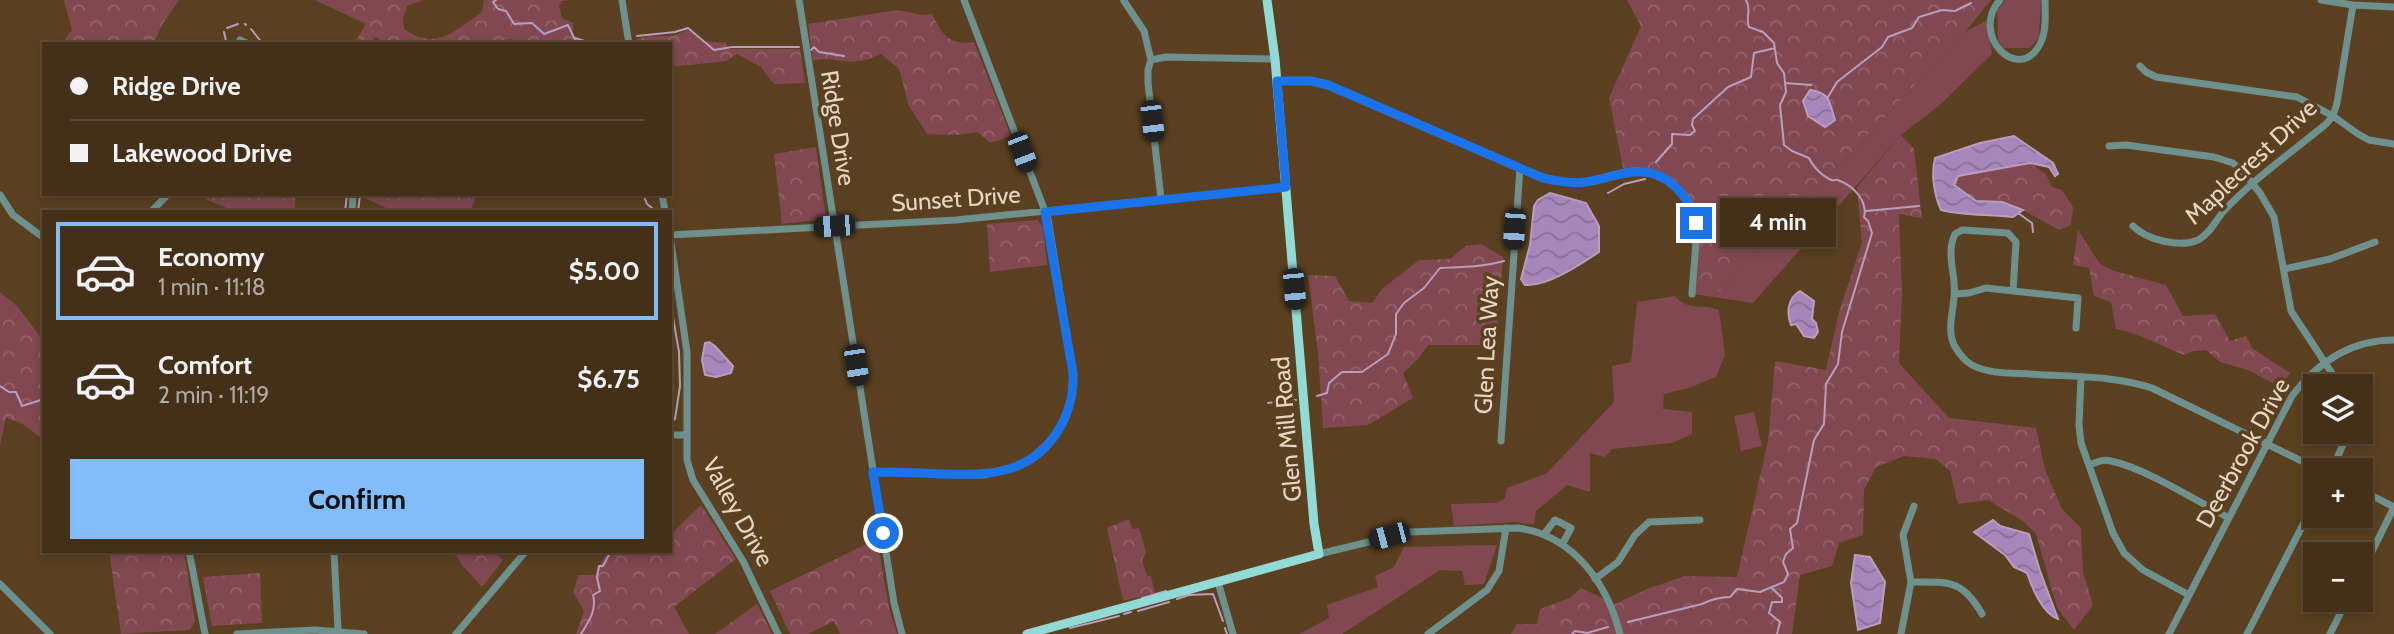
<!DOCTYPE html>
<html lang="en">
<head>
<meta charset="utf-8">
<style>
	:root { --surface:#443018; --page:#4e3c25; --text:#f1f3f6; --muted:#afa9a2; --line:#5c4b37; --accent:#82bcfa }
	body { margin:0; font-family:Cabin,sans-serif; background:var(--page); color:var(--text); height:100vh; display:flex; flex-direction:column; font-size:26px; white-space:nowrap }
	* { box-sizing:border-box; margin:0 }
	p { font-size:23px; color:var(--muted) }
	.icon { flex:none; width:38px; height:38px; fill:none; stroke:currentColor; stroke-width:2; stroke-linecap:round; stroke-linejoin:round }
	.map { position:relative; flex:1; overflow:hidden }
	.details { position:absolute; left:42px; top:210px; width:630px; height:343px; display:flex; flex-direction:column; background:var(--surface); border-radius:0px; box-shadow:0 4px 10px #0003,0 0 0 2px var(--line) }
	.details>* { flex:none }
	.guide { position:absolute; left:42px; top:42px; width:630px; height:154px; border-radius:0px; box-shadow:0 4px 10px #0003,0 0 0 2px var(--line); display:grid; align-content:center; height:154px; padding:0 28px; background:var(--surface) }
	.controls { position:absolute; left:2303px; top:374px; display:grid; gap:14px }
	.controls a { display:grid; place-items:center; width:70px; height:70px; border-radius:0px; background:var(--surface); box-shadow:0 4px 10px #0003,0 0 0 2px var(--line); font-size:35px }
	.end { position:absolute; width:32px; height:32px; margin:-16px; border:9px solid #1a73e8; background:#fff; box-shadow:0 0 0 4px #fff }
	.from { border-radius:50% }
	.bubble { position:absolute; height:49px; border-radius:0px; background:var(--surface); box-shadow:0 4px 10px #0003,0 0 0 2px var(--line); font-size:23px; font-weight:700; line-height:49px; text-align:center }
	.car { position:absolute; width:21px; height:42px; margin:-21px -10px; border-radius:9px; box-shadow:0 0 5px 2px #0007; background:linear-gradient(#222 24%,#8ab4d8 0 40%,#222 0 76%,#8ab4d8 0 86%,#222 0) }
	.guide b { display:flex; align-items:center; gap:24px; height:66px; font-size:26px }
	.guide b+b { border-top:2px solid var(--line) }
	.guide i { width:18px; height:18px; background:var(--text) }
	ul { padding:12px 0 0; list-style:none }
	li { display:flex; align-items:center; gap:21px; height:98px; margin:0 14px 10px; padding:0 14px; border:4px solid transparent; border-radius:0px }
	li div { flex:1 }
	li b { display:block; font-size:26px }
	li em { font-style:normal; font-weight:700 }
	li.selected { border-color:var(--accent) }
	li>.icon { width:63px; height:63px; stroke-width:1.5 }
	.action { display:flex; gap:14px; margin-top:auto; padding:14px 28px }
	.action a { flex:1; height:80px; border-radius:0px; background:var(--accent); color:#111; font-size:28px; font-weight:700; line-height:80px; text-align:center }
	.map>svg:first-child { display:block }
	.grass { fill:#814851 }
	.forest { fill:url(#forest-crowns) }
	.water { fill:url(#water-waves); stroke:#b99ebe; stroke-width:2 }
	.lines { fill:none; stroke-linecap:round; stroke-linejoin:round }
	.stream { stroke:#b99ebe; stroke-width:2 }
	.minor { stroke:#6f918e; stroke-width:7 }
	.major { stroke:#92dad5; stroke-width:9 }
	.route { stroke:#1a73e8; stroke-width:9 }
	.labels { text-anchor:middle; stroke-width:7; stroke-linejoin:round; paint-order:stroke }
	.street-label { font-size:24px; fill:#e6d7c5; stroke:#5a4020 }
</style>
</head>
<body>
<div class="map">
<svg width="2394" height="634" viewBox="0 0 2394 634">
	<defs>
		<pattern id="forest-crowns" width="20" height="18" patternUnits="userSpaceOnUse" patternTransform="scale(1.75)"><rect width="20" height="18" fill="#814851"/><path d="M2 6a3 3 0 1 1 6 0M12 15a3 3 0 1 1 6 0" fill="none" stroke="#936269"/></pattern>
		<pattern id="water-waves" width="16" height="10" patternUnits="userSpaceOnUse" patternTransform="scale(1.75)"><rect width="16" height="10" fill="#a686bb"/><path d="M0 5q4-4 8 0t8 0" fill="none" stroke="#897195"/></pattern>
	</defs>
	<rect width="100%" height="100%" fill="#5a4020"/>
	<!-- grass -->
	<path class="grass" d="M2006,0H2041L2039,37L2030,48H2003L1998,40L1997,11Z
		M1987,20L1992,54L1942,103L1901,135L1753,303L1714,297L1965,32Z
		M1675,296C1689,312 1701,303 1719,310L1725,355L1716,377L1689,388L1664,394L1663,409L1692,412V434L1672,443L1612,449L1605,457L1590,453V492L1567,485L1536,511L1534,524L1512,522L1454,526L1451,504L1496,503L1505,498L1507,488L1547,473L1614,402L1612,366L1631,362L1637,302Z
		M1754,412L1762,446L1741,451L1734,416Z
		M1497,545L1484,584L1465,585L1462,571L1440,570L1342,634H1299L1329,618L1327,605L1378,587L1375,576L1394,567L1404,547Z"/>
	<!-- forest -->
	<path class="forest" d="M64,0H179L162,25L153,44H61L72,30Z
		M315,0H423L407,6L403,19L404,29C436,52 456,30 482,12L484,0H573L562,1L559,6L562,18L573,23V44H533L508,39L507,44H386L376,37L370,44H354L366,24Z
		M1627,0H1991L1965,32L1714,297L1692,294L1696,223L1688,201L1656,175L1624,173L1609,98L1641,26Z
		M898,10L921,15L932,14C942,34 949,46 974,42L1011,136L990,143L978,132L957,135L927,134L909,106L899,69L881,54C874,57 866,61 859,61C841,64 831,56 813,61L808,24Z
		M688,30L702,41L726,43L728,49H800L805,83L774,84L761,67L737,54L726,61L670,67V44H636L635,40C646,35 659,36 670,36C675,36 682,32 688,30Z
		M1901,135L1914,149L1922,218L1899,214L1902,294L1899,363L1949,418L2036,428L2045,470L2062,509L2081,528L2083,572L2093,605L2074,630L2057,607L2036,534L2023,521L1988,500L1958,504L1950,471L1936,459L1904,456L1876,467L1864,490L1863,535L1839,543L1832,566L1800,575L1792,634H1511L1517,624H1537L1540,609L1570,598L1581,588L1615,604L1647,589L1685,576L1737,577L1768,441L1775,361L1826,370L1839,312L1862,243L1857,187Z
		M816,147L826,219L782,224L774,154Z
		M2030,163L2046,174L2052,187L2062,190L2073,207L2071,225L2059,230L2023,210L2002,202L1976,201L1954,185L1958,176Z
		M203,194H296L294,212H232L230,209L207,200Z
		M363,194H472L476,195L472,208L413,209L395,212L363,197Z
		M1038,220L1043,228L1047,265L990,272L987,224Z
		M2078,230L2100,264L2114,271L2166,285L2183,316L2215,314L2230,341L2246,336L2252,348L2290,373L2280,387L2248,370L2220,362L2206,350L2193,351L2184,355C2164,347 2136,332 2116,329L2111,302L2094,296L2089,268L2073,265Z
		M1481,244L1503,257L1496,343L1479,345H1428L1419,358L1403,373L1413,398L1368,425L1323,428L1318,352L1308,275L1335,276L1349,301L1372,303L1382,289L1419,260L1450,259L1466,246Z
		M0,292L18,307L39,335L44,337V440L21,423L6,418L0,445Z
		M701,505L736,559L674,607L689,634H576L584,611L573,592L579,575H595L607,551H670V535Z
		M1129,519L1132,529L1139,528L1146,552L1142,560L1147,576H1151L1155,593L1123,601L1107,528Z
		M877,539L889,608L897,634H840L834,621L808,634H790L770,591Z
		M109,551H184L195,621L190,630L121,634Z
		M453,551H494L503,560L482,587L463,566Z
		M260,573L262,623L212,626L203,577Z
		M757,604L772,634H714L718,632Z"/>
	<!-- water -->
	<path class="water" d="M1810,90C1831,93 1829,102 1835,120L1825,127L1808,116L1803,101Z
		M2014,136L2053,163L2058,174L2055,176L2049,167L2030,163L1958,176L1954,185L1976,201L2002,202L2023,210L2013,217C1989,214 1965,216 1941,210C1934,195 1931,174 1935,158L1980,143Z
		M1550,193L1586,203L1599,226V252C1581,264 1547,287 1525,285L1521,279L1530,245L1534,206L1538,200Z
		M1800,291L1814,301L1812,319L1816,323L1818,332L1814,338L1804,336L1796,324L1791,325C1786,312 1788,298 1800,291Z
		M709,342L715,346L733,366L731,373L716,377L705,375L702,360L705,343Z
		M1993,520L2000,526L2029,534L2040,571L2058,619C2043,614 2032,588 2027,573L2014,567L2005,555L1974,532Z
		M1855,555L1870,557L1885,582L1880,623L1858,630L1851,583Z"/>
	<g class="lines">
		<!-- stream -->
		<path class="stream" d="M496,0L493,2L498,9L506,11L514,24L532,23L544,34L568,25L577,44
			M245,24L246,25
			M227,28L238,24
			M251,29L263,44
			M224,32L226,41
			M637,36L675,32L688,28L714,50L732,47H799
			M575,38L594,44
			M619,44L621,43
			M811,50L814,47L819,52L844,56
			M1785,83L1811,85
			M1828,97L1837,82L1882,47L1888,37L1912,28L1919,17L1942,10L1955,11L1971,3
			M1656,162L1672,144V134L1690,135L1695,131L1692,125L1693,119L1728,87L1751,77L1754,53L1775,48
			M1608,193L1624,184L1645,179
			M643,194L647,204L657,212
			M1866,211L1919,206
			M345,212L347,194
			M358,212L360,194
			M2018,213L2032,223L2033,232
			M670,300L679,352L680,386L675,419L670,423
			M0,386L9,392H16L22,406L44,399
			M1317,396L1327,393L1329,383L1342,372H1362L1388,354L1396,334V314L1404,303L1424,288L1440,268C1462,267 1483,267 1504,261
			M1268,403L1296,400
			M1772,588L1782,598V602H1772L1769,613L1780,622L1777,634
			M1142,598L1166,591
			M1177,599L1189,595L1213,594L1223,621
			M1138,611L1169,602
			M1124,614L1131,612
			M1628,622L1702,604C1710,600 1722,597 1730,597L1737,589L1760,592L1784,582L1788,574L1783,562L1786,554L1793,548L1790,529L1797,523L1814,440L1824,424L1826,384L1838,364L1842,332L1872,233L1868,221L1864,217C1868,202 1854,186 1840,181C1831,177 1838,183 1829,179C1821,175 1812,165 1809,158L1792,151L1784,145L1780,105L1786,92L1784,73L1777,63L1774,43L1763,32L1749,27C1745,18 1752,9 1746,0
			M1070,628L1119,616
			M1225,628L1227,634
			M581,634C589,621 597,610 593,595L600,591L597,577L599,566H603L611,551
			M1572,634L1575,631L1587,633L1608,627"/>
		<!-- minor -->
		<path class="minor" d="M622,0L629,44
			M799,0L894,603L902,634
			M2000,0C1969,35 2019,85 2040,44C2047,31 2045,13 2045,0
			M2321,0L2353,5L2394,7
			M1124,1L1144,31L1151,60
			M240,40L248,44
			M2140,66L2146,72L2156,77L2297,97L2333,116L2358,134L2369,140L2394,144
			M1277,81H1311L1328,85L1543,178C1557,181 1571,184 1585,182C1603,180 1620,171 1637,171C1665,172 1694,196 1696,224C1697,247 1693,271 1692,294
			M2109,146L2126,145L2214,157L2233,163L2242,171L2260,193L2274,217L2291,311L2341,387
			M662,194L665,212
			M0,195L13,215L44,238
			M1161,199L1148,83V70L1151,60L1166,57L1275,59
			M151,212L168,194
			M352,212L353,194
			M2133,226C2147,240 2180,248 2198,240C2210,234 2215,221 2223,212C2253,179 2292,152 2326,124L2333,116L2337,103L2353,5
			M670,235L956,220L1286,187
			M670,236L687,352V460L693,480L743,561L778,634
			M2284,269L2330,259L2375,242
			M2013,291L2016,242L2008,233L1962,230L1955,234C1945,255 1957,276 1954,297C1953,313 1947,329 1954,345C1958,352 1965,361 1972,365C1988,374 2011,373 2030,374C2071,377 2113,375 2152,388L2322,471
			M1955,294L1969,293L1986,288L2078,298L2076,328
			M2081,377L2079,425L2081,443L2113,533L2124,553L2143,570L2189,595
			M670,435H686
			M1501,441L1520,168
			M2090,465C2097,462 2103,459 2111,461C2145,468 2197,501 2229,518
			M2331,471L2349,432
			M873,472L983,475L1007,470L1028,461L1051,441L1067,414L1071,399L1073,373L1048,219L964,0
			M2361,490L2394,507
			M1545,533L1555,520L1571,528L1563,543
			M189,551L205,634
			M334,551L338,630
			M1319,554L1410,532L1518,528C1573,535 1607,583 1620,634
			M2361,574L2394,507
			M1595,579L1618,562L1635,535L1649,522L1700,520
			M1218,582L1233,634
			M1911,582C1948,582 1962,579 1982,614
			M0,584L50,634
			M237,634L315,630L364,634
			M456,634L526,551
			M1428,634L1487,590L1499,571L1506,528
			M1901,634L1911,582L1903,535L1914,506
			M2169,634L2292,396C2317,363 2351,340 2394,340
			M2247,634L2315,501
			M2330,634L2347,600"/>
		<!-- major -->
		<path class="major" d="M1027,634L1319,554L1314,524L1275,59L1267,0"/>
	</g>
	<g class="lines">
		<!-- route -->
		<path class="route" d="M883,533L873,472C897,472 920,473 944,474C988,475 1028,475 1056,434C1068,416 1074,395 1073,373L1045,212L1286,187L1277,81H1311L1328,85L1543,178C1557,181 1571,184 1586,182C1602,180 1618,173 1634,172C1666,169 1689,195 1696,223"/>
	</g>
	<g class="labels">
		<!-- street labels -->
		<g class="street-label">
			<text transform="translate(838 128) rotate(81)" y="8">Ridge Drive</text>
			<text transform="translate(2251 162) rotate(-43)" y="8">Maplecrest Drive</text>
			<text transform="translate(956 199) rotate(-4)" y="8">Sunset Drive</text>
			<text transform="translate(1487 345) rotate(-87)" y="8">Glen Lea Way</text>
			<text transform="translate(1287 429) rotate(-95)" y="8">Glen Mill Road</text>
			<text transform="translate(2243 453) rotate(-61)" y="8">Deerbrook Drive</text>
			<text transform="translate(738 512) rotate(61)" y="8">Valley Drive</text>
		</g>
	</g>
</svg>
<div class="controls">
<a><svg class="icon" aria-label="layers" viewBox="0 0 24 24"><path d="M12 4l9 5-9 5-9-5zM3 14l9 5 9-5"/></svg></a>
<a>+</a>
<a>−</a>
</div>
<i class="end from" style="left:883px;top:533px"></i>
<i class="end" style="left:1696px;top:223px"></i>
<div class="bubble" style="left:1720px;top:198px;width:116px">4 min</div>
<i class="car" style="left:1152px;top:121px;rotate:173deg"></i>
<i class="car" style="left:1022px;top:152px;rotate:159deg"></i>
<i class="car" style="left:834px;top:226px;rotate:266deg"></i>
<i class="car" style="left:1514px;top:229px;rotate:184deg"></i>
<i class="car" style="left:1294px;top:289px;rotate:175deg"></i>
<i class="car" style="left:856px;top:365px;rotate:171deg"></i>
<i class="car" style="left:1389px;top:536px;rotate:255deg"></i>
<div class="guide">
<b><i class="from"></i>Ridge Drive</b>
<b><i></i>Lakewood Drive</b>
</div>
<section class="details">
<ul>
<li class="selected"><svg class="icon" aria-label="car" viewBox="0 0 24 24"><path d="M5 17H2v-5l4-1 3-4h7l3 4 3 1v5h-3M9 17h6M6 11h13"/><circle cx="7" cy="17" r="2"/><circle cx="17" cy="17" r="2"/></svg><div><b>Economy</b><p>1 min · 11:18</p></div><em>$5.00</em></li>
<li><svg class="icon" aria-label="car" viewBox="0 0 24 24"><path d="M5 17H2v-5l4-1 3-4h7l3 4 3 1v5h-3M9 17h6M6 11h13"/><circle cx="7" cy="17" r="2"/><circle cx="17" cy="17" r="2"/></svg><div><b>Comfort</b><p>2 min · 11:19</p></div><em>$6.75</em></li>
</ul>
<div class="action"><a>Confirm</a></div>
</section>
</div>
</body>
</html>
